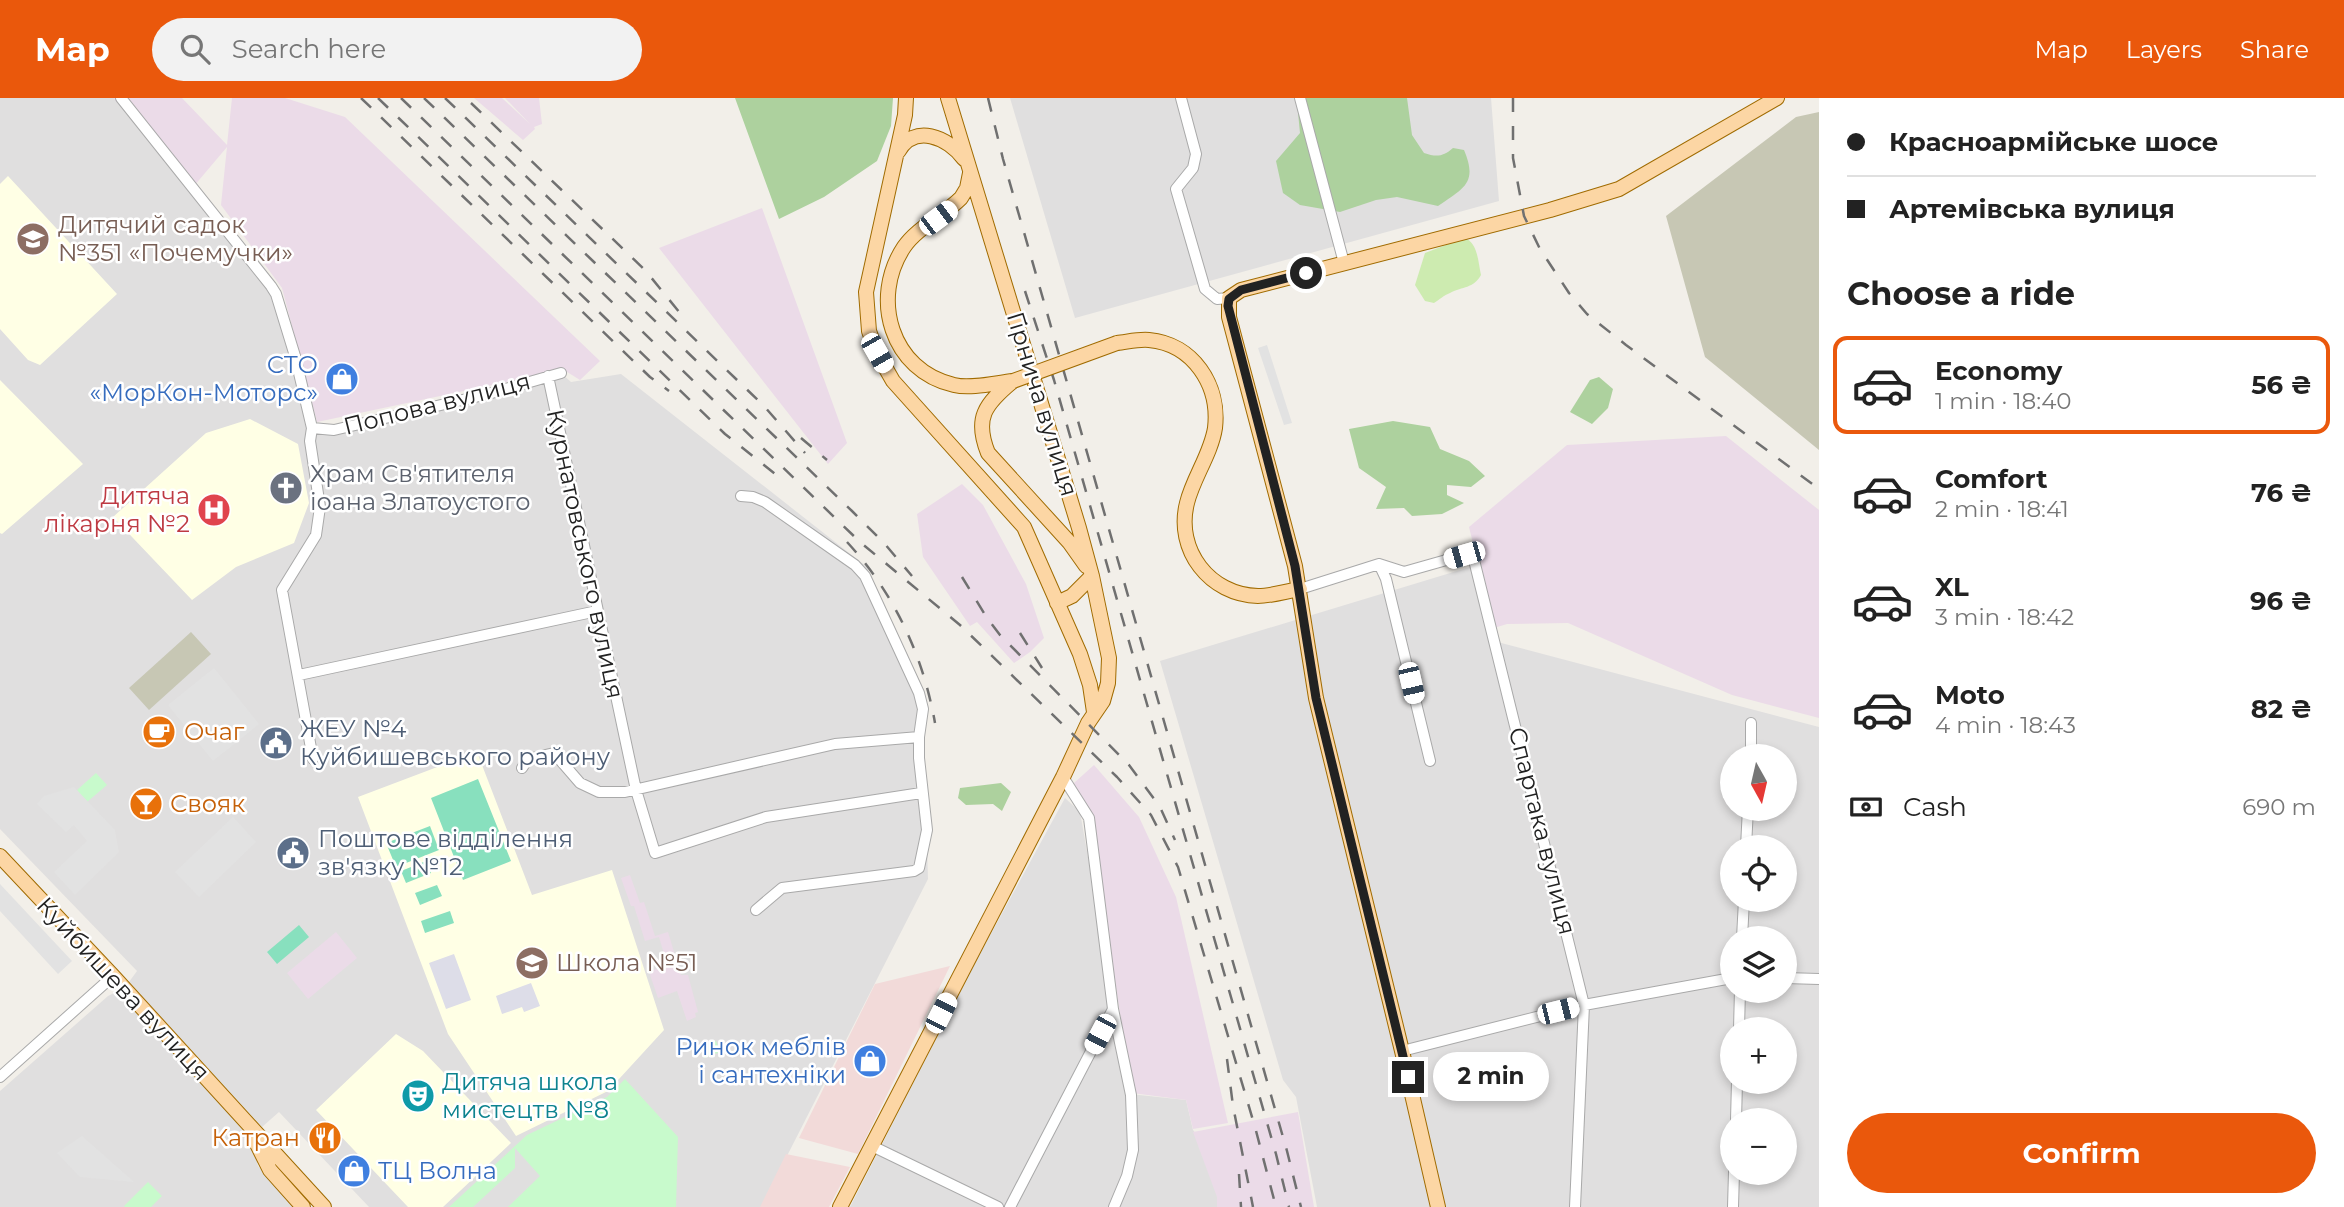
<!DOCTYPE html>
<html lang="en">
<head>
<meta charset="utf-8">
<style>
	:root { --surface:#fff; --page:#f2f2f2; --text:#222; --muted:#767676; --line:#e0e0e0; --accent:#ea580c }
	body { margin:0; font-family:Montserrat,sans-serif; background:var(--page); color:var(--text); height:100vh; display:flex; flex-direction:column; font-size:26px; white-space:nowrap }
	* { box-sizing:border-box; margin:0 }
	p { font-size:23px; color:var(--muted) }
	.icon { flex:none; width:38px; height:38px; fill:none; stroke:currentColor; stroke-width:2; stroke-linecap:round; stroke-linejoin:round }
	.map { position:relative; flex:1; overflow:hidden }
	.side { display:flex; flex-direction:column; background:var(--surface); width:525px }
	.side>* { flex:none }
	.guide { display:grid; align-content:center; height:154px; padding:0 28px; background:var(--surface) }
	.needle { width:46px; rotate:172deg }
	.buttons { position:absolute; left:1720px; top:646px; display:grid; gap:14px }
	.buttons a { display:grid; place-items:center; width:77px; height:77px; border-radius:50%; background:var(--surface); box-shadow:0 4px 10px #0003; font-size:35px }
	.end { position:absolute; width:32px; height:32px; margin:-16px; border:9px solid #222; background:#fff; box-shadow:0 0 0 4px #fff }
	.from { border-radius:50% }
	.bubble { position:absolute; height:49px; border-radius:24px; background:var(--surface); box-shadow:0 4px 10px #0003; font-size:23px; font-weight:700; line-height:49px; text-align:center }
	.car { position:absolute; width:21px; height:42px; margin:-21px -10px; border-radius:9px; box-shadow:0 0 5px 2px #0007; background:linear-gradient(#fff 24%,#345 0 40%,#fff 0 76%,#345 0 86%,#fff 0) }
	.guide b { display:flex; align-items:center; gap:24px; height:66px; font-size:26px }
	.guide b+b { border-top:2px solid var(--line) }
	.guide i { width:18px; height:18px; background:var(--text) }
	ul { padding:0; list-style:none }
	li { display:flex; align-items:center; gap:21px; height:98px; margin:0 14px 10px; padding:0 14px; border:4px solid transparent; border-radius:14px }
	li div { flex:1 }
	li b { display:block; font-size:26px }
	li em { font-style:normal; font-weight:700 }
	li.active { border-color:var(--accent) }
	li>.icon { width:63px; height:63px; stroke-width:1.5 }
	h2 { padding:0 28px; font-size:32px; line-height:84px }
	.pay { display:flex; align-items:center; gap:18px; height:77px; padding:0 28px; font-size:26px }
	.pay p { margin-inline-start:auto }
	.button { display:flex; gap:14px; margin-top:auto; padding:14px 28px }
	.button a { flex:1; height:80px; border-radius:42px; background:var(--accent); color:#fff; font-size:28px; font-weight:700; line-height:80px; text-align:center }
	header { display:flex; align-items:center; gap:42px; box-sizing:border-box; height:98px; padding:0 35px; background:var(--accent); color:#fff }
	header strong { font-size:33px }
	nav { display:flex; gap:38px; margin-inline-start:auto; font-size:24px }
	.search { width:490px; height:63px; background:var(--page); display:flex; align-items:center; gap:18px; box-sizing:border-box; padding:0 24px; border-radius:38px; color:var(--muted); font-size:26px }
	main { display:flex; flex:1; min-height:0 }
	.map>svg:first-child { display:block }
	.residential { fill:#e0dfdf; fill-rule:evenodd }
	.commercial { fill:#f2dad9 }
	.industrial { fill:#ebdbe8 }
	.education { fill:#ffffe5 }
	.construction { fill:#c7c7b4 }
	.grass { fill:#cdebb0 }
	.forest { fill:#add19e }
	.park { fill:#c8facc }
	.pitch { fill:#88e0be }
	.parking { fill:#e2e2e2 }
	.plaza { fill:#dddde8 }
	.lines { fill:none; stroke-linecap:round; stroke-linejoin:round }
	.minor-casing { stroke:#a9a9a9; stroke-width:12 }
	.major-casing { stroke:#a06b00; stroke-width:16 }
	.minor { stroke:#fff; stroke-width:10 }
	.major { stroke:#fcd6a4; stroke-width:14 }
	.rail { stroke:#707070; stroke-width:2.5; stroke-dasharray:14 14; stroke-linecap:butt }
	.major-bridge-casing { stroke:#a06b00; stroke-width:16; stroke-linecap:butt }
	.major-bridge { stroke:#fcd6a4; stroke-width:14 }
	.route { stroke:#222; stroke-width:9 }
	.labels { text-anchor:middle; stroke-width:5; stroke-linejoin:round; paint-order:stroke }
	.education-label { font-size:24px; fill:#785e54; stroke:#fff; text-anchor:start }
	.shop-label { font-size:24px; fill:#366cbe; stroke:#fff; text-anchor:end }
	.street-label { font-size:24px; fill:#222; stroke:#fff }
	.worship-label { font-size:24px; fill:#5b616d; stroke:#fff; text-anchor:start }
	.health-label { font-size:24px; fill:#be3a42; stroke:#fff; text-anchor:end }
	.service-label { font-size:24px; fill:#4e5e75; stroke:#fff; text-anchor:start }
	.food-label { font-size:24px; fill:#c56008; stroke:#fff; text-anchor:start }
	.culture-label { font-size:24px; fill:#0d838f; stroke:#fff; text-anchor:start }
</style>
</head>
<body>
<header>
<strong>Map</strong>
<div class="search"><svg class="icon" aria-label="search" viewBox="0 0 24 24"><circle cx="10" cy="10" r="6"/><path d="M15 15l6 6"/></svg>Search here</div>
<nav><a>Map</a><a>Layers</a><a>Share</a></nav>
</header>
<main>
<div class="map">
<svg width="1819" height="1109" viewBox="0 0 1819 1109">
	<rect width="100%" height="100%" fill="#f2efe9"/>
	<!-- residential -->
	<path class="residential" d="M0,0H121L271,188L313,331L323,333L561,275L571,284L621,276L867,469L923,601L928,781L761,1109H369L279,1014L262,1029L129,884L137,873L0,731Z
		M1010,0H1491L1499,103L1075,220Z
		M1470,469L1490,542L1819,629V1109H1317L1296,999L1283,982L1160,563ZM1732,658H1785V710H1732ZM1732,749H1785V802H1732ZM1732,840H1785V892H1732ZM1732,931H1785V984H1732ZM1732,1022H1785V1074H1732Z
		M1065,700L1080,714L1130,996L1186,1002L1193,1032L1215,1059L1220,1109H850L968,878Z
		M114,895L121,896L251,1038L258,1068L295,1109H0V993L108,898Z"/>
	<!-- commercial -->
	<path class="commercial" d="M950,868L858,1056L799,1040L875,886Z
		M786,1056L850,1069L829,1109H760Z"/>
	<!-- industrial -->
	<path class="industrial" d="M113,0H182L227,47L232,0H285L345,19L600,263L580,282L564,272L317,324L282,190L221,107L227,49L194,88Z
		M474,0H502L530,26L505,0H539L542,26L534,29L535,31L523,42Z
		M762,110L847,345L828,366L659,150Z
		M1726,338L1819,412V620L1732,597L1568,525L1507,526L1494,530L1469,429L1567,347Z
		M962,386L983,407L1026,486L1044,540L1030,554L1014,565L977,524L970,528L923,459L917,416Z
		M1094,667L1139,719L1176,799L1228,1025L1193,1031L1186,1002L1132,995L1089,711L1076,692L1074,685Z
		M630,777L640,805L644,804L655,838L668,834L681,877H688L698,914L695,915L696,919L687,923L677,893L658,900L649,874L667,866L659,839L645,843L634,808H631L621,780Z
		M336,834L357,860L308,901L287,875Z
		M1298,1014L1314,1109H1217V1099L1193,1034Z"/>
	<!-- education -->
	<path class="education" d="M8,78L117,196L40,267L28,262L0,231V86Z
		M0,282L83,366L2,436L0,435Z
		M250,321L298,346L309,405L294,445L236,469L192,502L113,419L206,335Z
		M477,654L532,797L612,772L664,932L608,993L516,1038L448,936L358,699Z
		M396,936L423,953L511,1045L443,1109H408L316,1012Z"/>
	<!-- construction -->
	<path class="construction" d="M1819,14V352L1705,259L1666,118L1796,19Z
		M191,534L211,556L149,612L129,590Z"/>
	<!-- grass -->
	<path class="grass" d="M1464,140C1478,144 1478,164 1481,177C1473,191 1463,188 1450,195C1444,197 1439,202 1434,205L1425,203L1415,187L1425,155Z"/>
	<!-- forest -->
	<path class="forest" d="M735,0H893L891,28L877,63L824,99L779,121Z
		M1294,0H1407L1412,37L1424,55C1436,59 1443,59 1453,50L1464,52C1478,85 1464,90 1438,108L1397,99L1376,102L1340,114L1300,107L1283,95L1276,63L1300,35L1297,4Z
		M1599,279L1613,291L1608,310L1592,326L1570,314L1590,282Z
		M1393,323L1430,329L1440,351L1469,363L1485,378L1471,389L1447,387V397L1464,405L1442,416L1412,418L1404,410L1376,411L1386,389L1359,370L1349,331Z
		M1001,685L1011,694L1002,713L993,706L966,707L958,700L960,690Z"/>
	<!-- park -->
	<path class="park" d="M96,675L107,687L87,704L77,692Z
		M716,943L720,954L704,960L700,949Z
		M625,981L678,1039L676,1109H508L540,1078L515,1050V1070L473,1109H449L527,1037L607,999Z
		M148,1084L162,1098L151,1109H125L124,1108Z"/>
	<!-- pitch -->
	<path class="pitch" d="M478,681L511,763L463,782L431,700Z
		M430,728L439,752L396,769L386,745Z
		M426,763L431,775L406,785L401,773Z
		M437,787L442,798L420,807L415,795Z
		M450,813L454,825L425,835L421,823Z
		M299,827L309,839L277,866L267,854Z"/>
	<!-- parking -->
	<path class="parking" d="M1267,247L1292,325L1284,327L1258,250Z
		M214,570L259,626L213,663L168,607Z
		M74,689L115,732L119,754L75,797L54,774L87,743L74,727L66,734L37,706L44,698Z
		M233,719L256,744L199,799L175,774Z
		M0,786L72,863L58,876L0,813Z
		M82,1038L134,1084L80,1079L57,1055Z"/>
	<!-- plaza -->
	<path class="plaza" d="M454,856L471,902L446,911L429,865Z
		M531,885L540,908L524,914L522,909L502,916L496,898Z"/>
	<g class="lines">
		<defs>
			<path id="minor" d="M121,0L271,188L276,196L295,258L312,330L310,343L320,409L316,437L282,492L313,661
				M1181,0L1196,56L1193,70L1176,91L1205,191L1217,201L1229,200
				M1300,0L1344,165
				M548,278L636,692L655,755L766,719L921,695
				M312,330L334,332L488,296L561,275
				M741,398L753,399L765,404L855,467L865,478L919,595L923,611L919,639V660L927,732L919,770L914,773L782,790L756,812
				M1379,466L1386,481L1430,663
				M1300,491L1379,466L1404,474L1464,457H1470L1474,462L1584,907L1575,1109
				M299,577L597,513
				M1751,658V625
				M522,670L528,661L554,655L580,685L599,694H625L835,646L919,639
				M1063,679L1089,720L1113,911L1131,997L1133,1052L1127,1078L1114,1109
				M1746,749L1748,710
				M1742,840L1744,802
				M1785,880L1819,881
				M1739,931L1740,892
				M1402,953L1584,907L1732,880
				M0,979L113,878
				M1736,1022L1737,984
				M872,1048L998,1109
				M1010,1109L1113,911
				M1733,1109L1734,1074"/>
			<path id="major" d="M906,0L905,17L866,194L869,233L877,255L893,283L1024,429L1080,556L1090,587L1094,614
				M898,54C914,25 948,39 964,61
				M970,75L967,90L961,100C944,117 917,130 904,149C870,200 891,273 954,287C971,291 995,285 1013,283
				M1117,245C1127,244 1138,241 1149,242C1193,246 1220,287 1215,330C1211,356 1193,380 1187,405C1175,452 1210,497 1258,498C1271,498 1287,493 1300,491
				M1013,283C985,306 974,320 988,355L1069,444L1086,468
				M1057,505L1072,498L1092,478
				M0,758L113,878L324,1109
				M251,1034L270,1072L303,1109
				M840,1109L1063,679L1088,625L1103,603L1108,585L1109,560L1092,478L1079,430L948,0
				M1438,1109L1402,953L1316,600L1295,468L1229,219V200L1241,192L1550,112L1619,91L1777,0"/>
		</defs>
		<!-- minor casing -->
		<use href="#minor" class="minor-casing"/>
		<!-- major casing -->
		<use href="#major" class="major-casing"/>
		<!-- minor -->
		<use href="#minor" class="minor"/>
		<!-- major -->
		<use href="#major" class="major"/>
		<!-- rail -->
		<path class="rail" d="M361,0L650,279L669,293
			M378,0L725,336L784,383
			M401,0L860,444L960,527L1117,679L1151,717L1178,769L1255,1029L1276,1109
			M424,0L852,413L884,445L912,478
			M445,0L764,308L805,355
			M988,0L1003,61L1287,1053L1301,1109
			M1513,0V60L1524,118L1540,151L1569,195L1587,216L1626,247L1819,391
			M471,5L645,172L680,215
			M1025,193L1054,282L1276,1056L1289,1109
			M801,340L827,362
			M847,444C894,495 923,557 935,625
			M962,479L987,520L1000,537L1129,667L1160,709L1175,742
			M1020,535L1042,570
			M1227,961L1233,1008L1253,1109
			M1239,1076L1241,1109"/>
		<defs>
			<path id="major-bridge" d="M1013,283L1117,245"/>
		</defs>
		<!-- major-bridge casing -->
		<use href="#major-bridge" class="major-bridge-casing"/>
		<!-- major-bridge -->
		<use href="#major-bridge" class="major-bridge"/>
	</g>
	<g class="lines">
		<!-- route -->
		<path class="route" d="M1306,175L1241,192L1229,201L1228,208L1295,468L1316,600L1408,979"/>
	</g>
	<!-- icons -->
	<defs>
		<symbol id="school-disc" viewBox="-11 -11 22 22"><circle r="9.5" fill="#8d6e63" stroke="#fff"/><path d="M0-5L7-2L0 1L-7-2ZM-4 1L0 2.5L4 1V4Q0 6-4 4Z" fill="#fff"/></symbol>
		<symbol id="shop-disc" viewBox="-11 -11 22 22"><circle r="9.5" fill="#3f7fe0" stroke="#fff"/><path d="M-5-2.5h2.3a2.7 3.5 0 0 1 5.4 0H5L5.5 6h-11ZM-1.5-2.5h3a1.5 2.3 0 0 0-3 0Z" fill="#fff"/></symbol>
		<symbol id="church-disc" viewBox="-11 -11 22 22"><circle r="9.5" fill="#6b7280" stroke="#fff"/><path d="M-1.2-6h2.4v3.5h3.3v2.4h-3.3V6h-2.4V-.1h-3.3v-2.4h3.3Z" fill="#fff"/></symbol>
		<symbol id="hospital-disc" viewBox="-11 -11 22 22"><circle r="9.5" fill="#e0444e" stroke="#fff"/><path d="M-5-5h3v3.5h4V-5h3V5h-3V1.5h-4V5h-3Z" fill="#fff"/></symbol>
		<symbol id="cafe-disc" viewBox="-11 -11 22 22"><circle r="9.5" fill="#e8710a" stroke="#fff"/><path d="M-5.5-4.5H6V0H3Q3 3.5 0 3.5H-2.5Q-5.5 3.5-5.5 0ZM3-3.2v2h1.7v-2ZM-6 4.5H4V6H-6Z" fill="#fff"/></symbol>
		<symbol id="civic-disc" viewBox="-11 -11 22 22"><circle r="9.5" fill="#5c6f8a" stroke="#fff"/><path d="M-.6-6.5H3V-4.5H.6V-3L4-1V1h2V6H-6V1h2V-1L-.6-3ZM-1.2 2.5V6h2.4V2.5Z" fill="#fff"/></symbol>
		<symbol id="bar-disc" viewBox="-11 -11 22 22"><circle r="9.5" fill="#e8710a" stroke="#fff"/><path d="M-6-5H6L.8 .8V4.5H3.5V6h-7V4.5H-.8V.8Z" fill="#fff"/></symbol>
		<symbol id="theatre-disc" viewBox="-11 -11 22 22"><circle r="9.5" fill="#0f9aa8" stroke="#fff"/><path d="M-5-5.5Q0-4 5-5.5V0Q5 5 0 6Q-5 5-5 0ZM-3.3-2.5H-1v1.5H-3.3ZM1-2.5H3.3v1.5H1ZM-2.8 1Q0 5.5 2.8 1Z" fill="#fff"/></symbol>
		<symbol id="restaurant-disc" viewBox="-11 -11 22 22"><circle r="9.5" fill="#e8710a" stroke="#fff"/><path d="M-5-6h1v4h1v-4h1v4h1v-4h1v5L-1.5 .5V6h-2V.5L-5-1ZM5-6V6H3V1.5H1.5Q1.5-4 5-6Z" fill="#fff"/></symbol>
	</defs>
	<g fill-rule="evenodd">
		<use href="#school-disc" x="14" y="122" width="38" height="38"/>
		<use href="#shop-disc" x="323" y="262" width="38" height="38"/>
		<use href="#church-disc" x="267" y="371" width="38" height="38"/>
		<use href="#hospital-disc" x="195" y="393" width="38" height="38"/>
		<use href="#cafe-disc" x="140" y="615" width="38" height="38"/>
		<use href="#civic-disc" x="257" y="626" width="38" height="38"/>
		<use href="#bar-disc" x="127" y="687" width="38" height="38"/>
		<use href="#civic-disc" x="274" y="736" width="38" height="38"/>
		<use href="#school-disc" x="513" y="846" width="38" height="38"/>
		<use href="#shop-disc" x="851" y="944" width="38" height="38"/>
		<use href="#theatre-disc" x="399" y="979" width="38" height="38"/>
		<use href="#restaurant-disc" x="306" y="1021" width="38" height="38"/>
		<use href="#shop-disc" x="335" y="1054" width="38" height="38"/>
	</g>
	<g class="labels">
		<!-- education labels -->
		<g class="education-label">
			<text x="58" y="135">Дитячий садок<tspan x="58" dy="28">№351 «Почемучки»</tspan></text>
			<text x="556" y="873">Школа №51</text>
		</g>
		<!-- shop labels -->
		<g class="shop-label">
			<text x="318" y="275">СТО<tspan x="318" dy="28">«МорКон-Моторс»</tspan></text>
			<text x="846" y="957">Ринок меблів<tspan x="846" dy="28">і сантехніки</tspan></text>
			<text x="378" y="1081" text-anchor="start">ТЦ Волна</text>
		</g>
		<!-- street labels -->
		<g class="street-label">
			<text transform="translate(437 306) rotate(-14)" y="8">Попова вулиця</text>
			<text transform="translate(1042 306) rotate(73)" y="8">Гірнича вулиця</text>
			<text transform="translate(585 456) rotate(78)" y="8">Курнатовського вулиця</text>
			<text transform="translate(1542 733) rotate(76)" y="8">Спартака вулиця</text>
			<text transform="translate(123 891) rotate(47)" y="8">Куйбишева вулиця</text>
		</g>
		<!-- worship labels -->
		<g class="worship-label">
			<text x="310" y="384">Храм Св'ятителя<tspan x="310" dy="28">іоана Златоустого</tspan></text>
		</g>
		<!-- health labels -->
		<g class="health-label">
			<text x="190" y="406">Дитяча<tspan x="190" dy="28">лікарня №2</tspan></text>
		</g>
		<!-- service labels -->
		<g class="service-label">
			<text x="300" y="639">ЖЕУ №4<tspan x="300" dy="28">Куйбишевського району</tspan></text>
			<text x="318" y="749">Поштове відділення<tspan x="318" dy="28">зв'язку №12</tspan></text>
		</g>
		<!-- food labels -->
		<g class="food-label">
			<text x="184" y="642">Очаг</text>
			<text x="170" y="714">Свояк</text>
			<text x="300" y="1048" text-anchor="end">Катран</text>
		</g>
		<!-- culture labels -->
		<g class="culture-label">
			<text x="442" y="992">Дитяча школа<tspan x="442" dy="28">мистецтв №8</tspan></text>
		</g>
	</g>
</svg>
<div class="buttons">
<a><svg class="needle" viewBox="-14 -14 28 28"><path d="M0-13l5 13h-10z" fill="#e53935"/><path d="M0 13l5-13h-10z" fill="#767676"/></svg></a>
<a><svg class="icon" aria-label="locate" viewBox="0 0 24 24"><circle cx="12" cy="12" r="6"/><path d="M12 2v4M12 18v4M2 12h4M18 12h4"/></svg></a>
<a><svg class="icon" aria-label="layers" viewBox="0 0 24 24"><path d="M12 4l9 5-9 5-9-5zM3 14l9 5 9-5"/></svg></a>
<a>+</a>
<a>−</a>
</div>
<i class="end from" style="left:1306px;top:175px"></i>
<i class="end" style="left:1408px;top:979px"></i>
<div class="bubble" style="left:1433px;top:954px;width:116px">2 min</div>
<i class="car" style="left:938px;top:120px;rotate:53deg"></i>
<i class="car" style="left:877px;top:255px;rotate:150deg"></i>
<i class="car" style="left:1464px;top:457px;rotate:254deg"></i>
<i class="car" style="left:1411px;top:585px;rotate:167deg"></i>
<i class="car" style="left:1558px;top:913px;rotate:76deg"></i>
<i class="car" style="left:941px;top:915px;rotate:27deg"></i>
<i class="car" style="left:1100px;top:936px;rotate:208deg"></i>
</div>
<section class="side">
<div class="guide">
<b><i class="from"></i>Красноармійське шосе</b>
<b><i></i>Артемівська вулиця</b>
</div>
<h2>Choose a ride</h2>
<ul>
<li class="active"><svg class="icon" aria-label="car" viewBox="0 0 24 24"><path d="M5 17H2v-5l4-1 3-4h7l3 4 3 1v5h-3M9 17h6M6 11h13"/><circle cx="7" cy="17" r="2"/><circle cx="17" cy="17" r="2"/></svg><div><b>Economy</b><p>1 min · 18:40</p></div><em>56 ₴</em></li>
<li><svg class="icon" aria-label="car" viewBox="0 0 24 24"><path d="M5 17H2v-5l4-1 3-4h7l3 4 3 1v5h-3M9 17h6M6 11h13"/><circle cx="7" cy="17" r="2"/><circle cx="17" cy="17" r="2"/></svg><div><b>Comfort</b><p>2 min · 18:41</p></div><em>76 ₴</em></li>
<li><svg class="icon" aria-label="car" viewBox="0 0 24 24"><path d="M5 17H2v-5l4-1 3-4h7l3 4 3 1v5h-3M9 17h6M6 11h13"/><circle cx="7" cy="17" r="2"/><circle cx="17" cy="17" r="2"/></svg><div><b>XL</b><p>3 min · 18:42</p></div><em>96 ₴</em></li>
<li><svg class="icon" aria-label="car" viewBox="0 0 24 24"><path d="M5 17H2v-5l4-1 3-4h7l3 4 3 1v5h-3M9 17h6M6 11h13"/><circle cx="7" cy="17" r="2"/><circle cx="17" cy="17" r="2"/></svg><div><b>Moto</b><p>4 min · 18:43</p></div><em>82 ₴</em></li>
</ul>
<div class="pay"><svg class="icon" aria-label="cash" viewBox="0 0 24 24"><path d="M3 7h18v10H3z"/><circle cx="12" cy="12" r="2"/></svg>Cash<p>690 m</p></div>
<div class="button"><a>Confirm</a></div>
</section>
</main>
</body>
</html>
